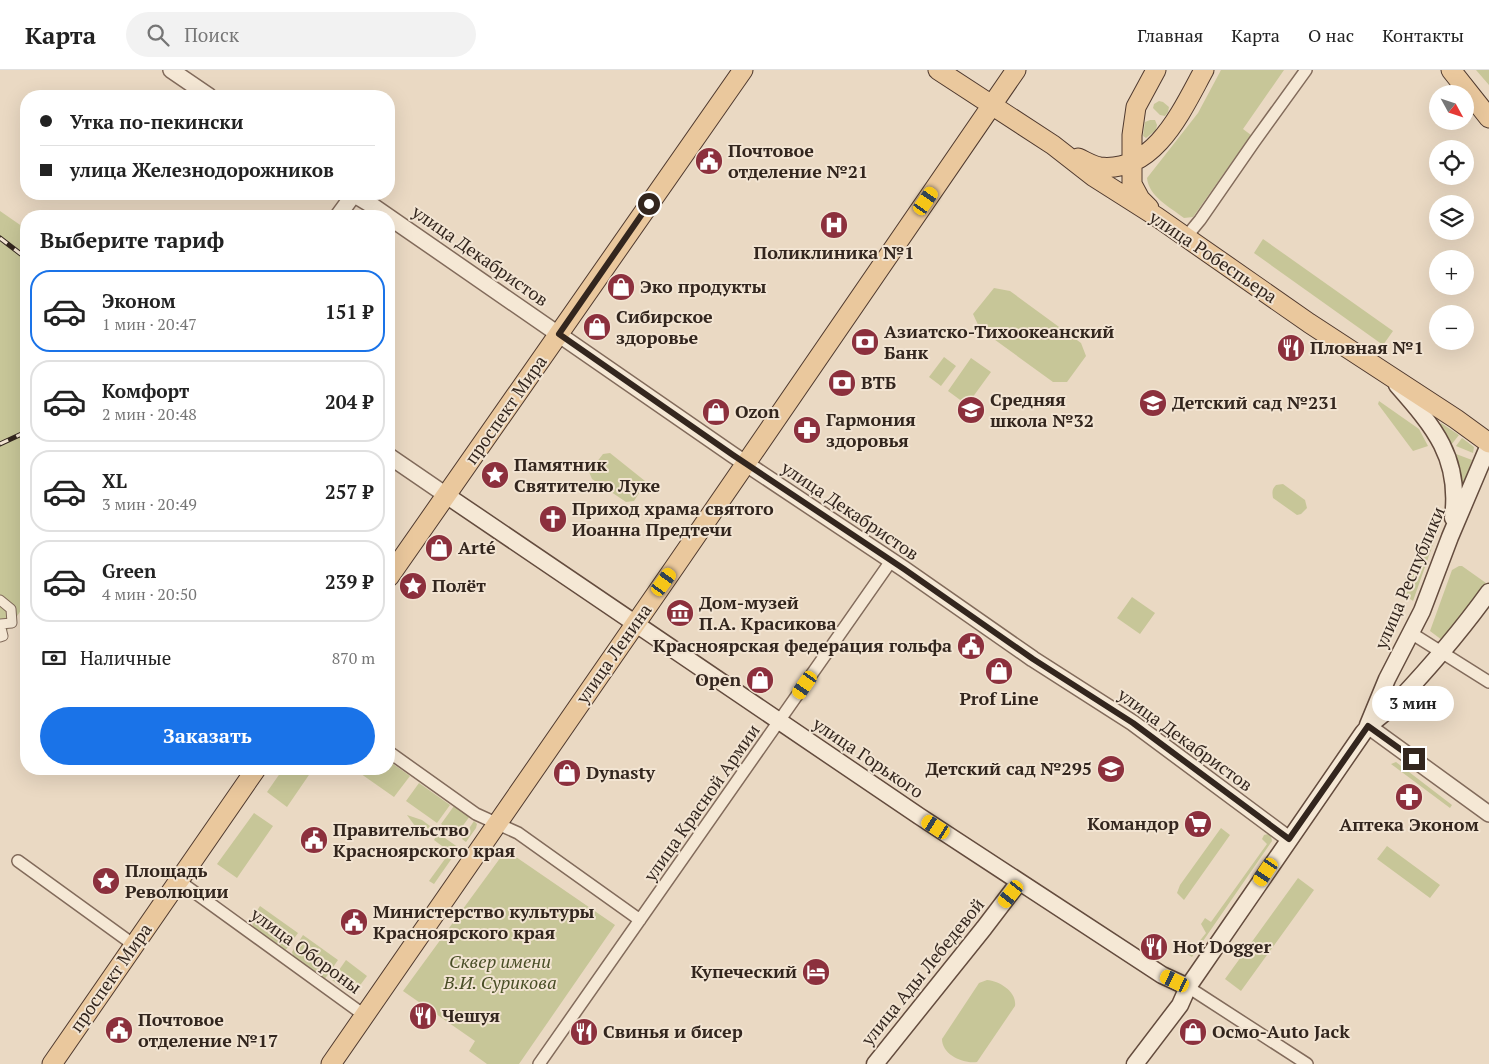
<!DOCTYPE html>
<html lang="ru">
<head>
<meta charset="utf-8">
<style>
	:root { --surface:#fff; --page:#f2f2f2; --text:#222; --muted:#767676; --line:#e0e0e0; --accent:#1a73e8 }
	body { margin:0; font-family:"PT Serif",serif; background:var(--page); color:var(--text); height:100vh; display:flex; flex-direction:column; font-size:19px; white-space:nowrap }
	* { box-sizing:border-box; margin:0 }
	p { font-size:16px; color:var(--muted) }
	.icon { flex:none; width:28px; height:28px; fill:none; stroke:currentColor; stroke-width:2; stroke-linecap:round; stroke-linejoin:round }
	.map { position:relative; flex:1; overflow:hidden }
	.side { position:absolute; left:20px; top:140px; width:375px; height:565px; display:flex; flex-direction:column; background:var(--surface); border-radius:20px; box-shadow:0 5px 20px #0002 }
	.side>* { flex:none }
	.top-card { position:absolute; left:20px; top:20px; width:375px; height:110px; border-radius:20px; box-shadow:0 5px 20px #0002; display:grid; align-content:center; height:110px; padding:0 20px; background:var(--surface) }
	.needle { width:32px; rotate:130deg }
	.tools { position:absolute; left:1429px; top:15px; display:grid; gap:10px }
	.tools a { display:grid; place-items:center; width:45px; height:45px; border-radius:50%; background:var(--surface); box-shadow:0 5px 20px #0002; font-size:25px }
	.end { position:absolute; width:22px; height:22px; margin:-11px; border:6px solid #33261e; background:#fff; box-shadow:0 0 0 2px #fff }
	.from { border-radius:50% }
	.bubble { position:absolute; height:35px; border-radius:18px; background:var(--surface); box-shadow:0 5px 20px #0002; font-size:16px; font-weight:800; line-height:35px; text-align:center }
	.car { position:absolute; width:15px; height:30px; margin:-15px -8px; border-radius:6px; box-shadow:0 0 4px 1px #0007; background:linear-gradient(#f5c518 24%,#345 0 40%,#f5c518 0 76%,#345 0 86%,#f5c518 0) }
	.top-card b { display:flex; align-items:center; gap:18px; height:48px; font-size:19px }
	.top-card b+b { border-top:1px solid var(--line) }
	.top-card i { width:12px; height:12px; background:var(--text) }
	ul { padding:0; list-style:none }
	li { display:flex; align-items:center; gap:15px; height:82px; margin:0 10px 8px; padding:0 10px; border:2px solid var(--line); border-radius:20px }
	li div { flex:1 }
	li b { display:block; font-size:19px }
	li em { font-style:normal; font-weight:800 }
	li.on { border-color:var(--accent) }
	li>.icon { width:45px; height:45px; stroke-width:1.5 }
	h2 { padding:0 20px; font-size:22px; line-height:60px }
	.pay { display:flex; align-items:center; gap:12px; height:55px; padding:0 20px; font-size:19px }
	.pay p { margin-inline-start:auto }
	.button { display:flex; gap:10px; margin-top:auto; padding:10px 20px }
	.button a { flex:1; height:58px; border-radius:30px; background:var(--accent); color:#fff; font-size:20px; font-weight:800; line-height:58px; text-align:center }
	header { display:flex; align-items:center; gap:30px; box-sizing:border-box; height:70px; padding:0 25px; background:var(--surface); border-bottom:1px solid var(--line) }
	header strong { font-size:24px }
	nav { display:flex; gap:28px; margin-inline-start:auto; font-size:18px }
	.search { width:350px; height:45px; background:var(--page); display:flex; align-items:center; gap:12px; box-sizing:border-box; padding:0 18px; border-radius:28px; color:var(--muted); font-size:19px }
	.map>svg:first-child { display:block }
	.green { fill:#c7c698 }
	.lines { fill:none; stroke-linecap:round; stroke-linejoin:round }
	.pedestrian-casing { stroke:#826b5b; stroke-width:11 }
	.minor-casing { stroke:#826b5b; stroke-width:14 }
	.tertiary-casing { stroke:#826b5b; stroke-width:18 }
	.secondary-casing { stroke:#644c3e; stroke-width:19 }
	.primary-casing { stroke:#503a2f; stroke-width:21 }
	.pedestrian { stroke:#f5e8d5; stroke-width:9 }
	.minor { stroke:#f5e8d5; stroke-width:11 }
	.tertiary { stroke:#f5e8d5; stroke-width:15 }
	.secondary { stroke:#f5e8d5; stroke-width:16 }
	.primary { stroke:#eac89d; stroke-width:19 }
	.rail-casing { stroke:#33261e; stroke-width:5 }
	.rail { stroke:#f2e4d2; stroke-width:3; stroke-dasharray:9; stroke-linecap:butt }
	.route { stroke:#33261e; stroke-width:6 }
	.labels { text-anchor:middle; stroke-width:4; stroke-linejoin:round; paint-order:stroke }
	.poi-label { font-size:18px; font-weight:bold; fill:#33261e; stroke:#f2e4d2; text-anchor:start }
	.street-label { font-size:18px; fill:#33261e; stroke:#f2e4d2 }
	.park-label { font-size:18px; font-style:italic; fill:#494e26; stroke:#f2e4d2 }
</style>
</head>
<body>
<header>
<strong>Карта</strong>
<div class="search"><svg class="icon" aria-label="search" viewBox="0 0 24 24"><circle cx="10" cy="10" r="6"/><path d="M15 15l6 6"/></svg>Поиск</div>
<nav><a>Главная</a><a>Карта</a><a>О нас</a><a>Контакты</a></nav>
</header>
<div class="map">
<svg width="1489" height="994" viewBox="0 0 1489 994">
	<rect width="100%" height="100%" fill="#ead9c3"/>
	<!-- green -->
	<path class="green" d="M1221,0H1284L1243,59L1251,65L1193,147L1184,148C1170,137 1149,127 1147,108L1198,43Z
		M1476,0H1489V15Z
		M1159,31L1163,32L1169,37L1168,42L1165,46L1160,45L1153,38L1154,34Z
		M1150,50H1155L1157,55L1156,60L1146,68L1143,66L1145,52Z
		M0,141L26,159V533L0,571Z
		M1263,169L1393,261L1383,275L1254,183Z
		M994,218L1010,221L1081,273L1086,286L1067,312H1053L980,259L973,244Z
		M944,287L956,296L941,316L929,307Z
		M971,288L991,302L967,335L948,321Z
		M1379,331L1419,359L1428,376L1413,381L1378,334Z
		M1441,353L1459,365L1451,375L1440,357Z
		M1462,368L1474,377L1473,383L1456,376Z
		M610,383L645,411V414L634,431L626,432L592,409L589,402L603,384Z
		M1456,384L1472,390L1463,415L1460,416Z
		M1283,414L1305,430L1307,438L1301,444L1297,445L1273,428C1272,422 1272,419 1276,415Z
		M1443,438L1437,463L1413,531L1405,525L1403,513Z
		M1459,496H1462L1486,513L1442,570L1430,561L1452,500Z
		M1132,527L1155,543L1140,564L1117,548Z
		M389,691L410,706L394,727L354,699H389Z
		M1396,692L1452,735L1450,738L1391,694Z
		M283,699H313L287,737L267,722Z
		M419,713L450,735L437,753L406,731Z
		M454,736L470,746L456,765L441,754Z
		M254,743L273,756L237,808L217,794Z
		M407,745L422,750L430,756L425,763L415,756Z
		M474,751L477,754L476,758L466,772L462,769Z
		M1221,758L1230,765L1184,830L1177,823L1180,815Z
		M438,763L459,778L434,814L429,811L450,782L434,770Z
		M1268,764L1271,766L1272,771L1192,887L1181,880L1184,877L1194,878L1206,863L1201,854L1205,848L1211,852L1267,774L1262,769L1264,765Z
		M1387,776L1440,815L1430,828L1377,789Z
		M506,780L615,855L519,994H487L469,981L475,971L403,921Z
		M1298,808L1314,820L1241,921L1225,909Z
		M260,836L298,863L285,881L253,858C251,849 255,844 260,836Z
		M303,865L338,890L324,910L294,888L292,882Z
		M346,890L367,906L355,922L350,923L332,910Z
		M987,910C1000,911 1017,922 1015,936L977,992C962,994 942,984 942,969L979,913Z"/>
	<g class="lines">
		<defs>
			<path id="pedestrian" d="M0,530L11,539L12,553L0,554L3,566L0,567"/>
			<path id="minor" d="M1186,167L1200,150L1254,72L1306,0
				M1411,563L1489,612
				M389,682L476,744L518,763L640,850
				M18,791L134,875
				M179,811L364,945
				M1188,917L1307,994
				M539,994L891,491"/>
			<path id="tertiary" d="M171,0L209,26
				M353,124L373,136L733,385L904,499L1033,589L1133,653L1289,769
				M338,146L354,124
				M389,386L446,425
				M1368,656L1489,744"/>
			<path id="secondary" d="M1397,315C1434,357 1461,388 1453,448
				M446,425L919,746L1162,905L1188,917
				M1368,655L1387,609L1422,541L1450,467L1489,375
				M875,994L984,858L1019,812
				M1135,994L1180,935L1188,917L1363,663C1372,651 1386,643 1397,632C1430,597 1461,561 1489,522"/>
			<path id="primary" d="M938,0L1053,75L1094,107L1157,147L1309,253L1456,349L1489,373
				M1451,0L1489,48
				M1078,88C1085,91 1093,96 1100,97C1155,103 1182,40 1204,0
				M1149,138L1140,129L1132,114V65L1136,37L1156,0
				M389,507L743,0
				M52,994L256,699
				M331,994L674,498L1016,0"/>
		</defs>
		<!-- pedestrian casing -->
		<use href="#pedestrian" class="pedestrian-casing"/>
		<!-- minor casing -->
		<use href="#minor" class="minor-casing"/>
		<!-- tertiary casing -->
		<use href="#tertiary" class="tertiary-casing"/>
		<!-- secondary casing -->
		<use href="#secondary" class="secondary-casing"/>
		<!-- primary casing -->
		<use href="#primary" class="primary-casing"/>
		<!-- pedestrian -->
		<use href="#pedestrian" class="pedestrian"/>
		<!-- minor -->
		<use href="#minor" class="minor"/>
		<!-- tertiary -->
		<use href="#tertiary" class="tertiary"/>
		<!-- secondary -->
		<use href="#secondary" class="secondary"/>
		<!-- primary -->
		<use href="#primary" class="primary"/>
		<defs>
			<path id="rail" d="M0,168L26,188
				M0,374L26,362"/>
		</defs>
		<!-- rail casing -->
		<use href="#rail" class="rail-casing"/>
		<!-- rail -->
		<use href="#rail" class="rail"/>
	</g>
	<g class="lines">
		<!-- route -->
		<path class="route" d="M649,134L559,264L733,385L904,499L1033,589L1133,653L1289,769L1368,656L1414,689"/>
	</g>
	<!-- icons -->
	<defs>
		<symbol id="civic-disc" viewBox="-11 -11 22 22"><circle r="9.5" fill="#8c303d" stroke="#f2e4d2"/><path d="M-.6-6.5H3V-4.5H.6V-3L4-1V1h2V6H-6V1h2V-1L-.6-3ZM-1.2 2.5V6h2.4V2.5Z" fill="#fff"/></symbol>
		<symbol id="hospital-disc" viewBox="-11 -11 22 22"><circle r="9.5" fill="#8c303d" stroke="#f2e4d2"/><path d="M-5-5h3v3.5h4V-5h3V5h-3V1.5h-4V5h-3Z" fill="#fff"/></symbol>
		<symbol id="shop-disc" viewBox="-11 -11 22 22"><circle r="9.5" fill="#8c303d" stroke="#f2e4d2"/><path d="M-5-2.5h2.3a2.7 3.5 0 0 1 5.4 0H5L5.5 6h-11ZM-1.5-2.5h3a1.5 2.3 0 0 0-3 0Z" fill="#fff"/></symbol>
		<symbol id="bank-disc" viewBox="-11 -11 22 22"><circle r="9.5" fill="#8c303d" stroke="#f2e4d2"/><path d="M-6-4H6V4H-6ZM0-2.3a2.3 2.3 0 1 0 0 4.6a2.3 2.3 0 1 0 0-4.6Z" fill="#fff"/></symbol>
		<symbol id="restaurant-disc" viewBox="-11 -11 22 22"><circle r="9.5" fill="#8c303d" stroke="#f2e4d2"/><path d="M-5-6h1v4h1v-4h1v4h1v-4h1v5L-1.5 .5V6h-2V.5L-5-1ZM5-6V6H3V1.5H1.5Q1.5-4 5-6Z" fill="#fff"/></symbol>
		<symbol id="school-disc" viewBox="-11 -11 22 22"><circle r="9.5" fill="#8c303d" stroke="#f2e4d2"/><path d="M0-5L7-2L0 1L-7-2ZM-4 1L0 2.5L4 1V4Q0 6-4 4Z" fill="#fff"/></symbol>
		<symbol id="pharmacy-disc" viewBox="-11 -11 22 22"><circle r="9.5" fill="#8c303d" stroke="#f2e4d2"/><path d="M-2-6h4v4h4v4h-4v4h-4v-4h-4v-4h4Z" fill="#fff"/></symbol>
		<symbol id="sight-disc" viewBox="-11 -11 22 22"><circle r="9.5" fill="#8c303d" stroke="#f2e4d2"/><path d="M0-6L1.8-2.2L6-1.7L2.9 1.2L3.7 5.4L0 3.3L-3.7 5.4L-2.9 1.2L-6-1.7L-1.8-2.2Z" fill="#fff"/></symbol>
		<symbol id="church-disc" viewBox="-11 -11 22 22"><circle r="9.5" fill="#8c303d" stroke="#f2e4d2"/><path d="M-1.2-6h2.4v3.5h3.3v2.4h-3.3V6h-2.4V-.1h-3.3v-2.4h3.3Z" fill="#fff"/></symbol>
		<symbol id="museum-disc" viewBox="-11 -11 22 22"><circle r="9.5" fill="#8c303d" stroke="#f2e4d2"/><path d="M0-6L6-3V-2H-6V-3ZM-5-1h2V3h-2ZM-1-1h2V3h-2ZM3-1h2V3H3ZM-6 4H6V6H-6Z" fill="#fff"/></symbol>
		<symbol id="supermarket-disc" viewBox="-11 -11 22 22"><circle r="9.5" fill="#8c303d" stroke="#f2e4d2"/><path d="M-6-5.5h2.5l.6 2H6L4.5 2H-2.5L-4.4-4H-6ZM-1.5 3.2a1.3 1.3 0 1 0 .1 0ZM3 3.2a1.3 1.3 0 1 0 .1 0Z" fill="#fff"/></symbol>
		<symbol id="hotel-disc" viewBox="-11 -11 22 22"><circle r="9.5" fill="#8c303d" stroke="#f2e4d2"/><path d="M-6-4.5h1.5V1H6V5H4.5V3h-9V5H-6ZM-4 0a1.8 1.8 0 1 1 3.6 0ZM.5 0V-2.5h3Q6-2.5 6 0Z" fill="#fff"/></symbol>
	</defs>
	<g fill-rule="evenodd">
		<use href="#civic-disc" x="693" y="75" width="32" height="32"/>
		<use href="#hospital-disc" x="818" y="139" width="32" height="32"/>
		<use href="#shop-disc" x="605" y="201" width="32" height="32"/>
		<use href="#shop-disc" x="581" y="241" width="32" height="32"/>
		<use href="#bank-disc" x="849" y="256" width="32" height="32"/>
		<use href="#restaurant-disc" x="1275" y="262" width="32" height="32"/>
		<use href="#bank-disc" x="826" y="297" width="32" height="32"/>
		<use href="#school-disc" x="1137" y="317" width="32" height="32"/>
		<use href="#school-disc" x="955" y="324" width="32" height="32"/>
		<use href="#shop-disc" x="700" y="326" width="32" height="32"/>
		<use href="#pharmacy-disc" x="791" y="344" width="32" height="32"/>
		<use href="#sight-disc" x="479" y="389" width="32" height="32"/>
		<use href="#church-disc" x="537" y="433" width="32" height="32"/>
		<use href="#shop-disc" x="423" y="462" width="32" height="32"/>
		<use href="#sight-disc" x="397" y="500" width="32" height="32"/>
		<use href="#museum-disc" x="664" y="527" width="32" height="32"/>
		<use href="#civic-disc" x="955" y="560" width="32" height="32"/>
		<use href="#shop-disc" x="983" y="585" width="32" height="32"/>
		<use href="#shop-disc" x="744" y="594" width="32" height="32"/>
		<use href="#school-disc" x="1095" y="683" width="32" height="32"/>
		<use href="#shop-disc" x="551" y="687" width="32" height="32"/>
		<use href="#pharmacy-disc" x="1393" y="711" width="32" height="32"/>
		<use href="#supermarket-disc" x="1182" y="738" width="32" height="32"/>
		<use href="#civic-disc" x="298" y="754" width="32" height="32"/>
		<use href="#sight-disc" x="90" y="795" width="32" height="32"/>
		<use href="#civic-disc" x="338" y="836" width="32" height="32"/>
		<use href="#restaurant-disc" x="1138" y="861" width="32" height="32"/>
		<use href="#hotel-disc" x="800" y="886" width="32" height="32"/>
		<use href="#restaurant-disc" x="407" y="930" width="32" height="32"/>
		<use href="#civic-disc" x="103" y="944" width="32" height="32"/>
		<use href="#restaurant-disc" x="568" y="946" width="32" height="32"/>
		<use href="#shop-disc" x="1177" y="946" width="32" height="32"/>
	</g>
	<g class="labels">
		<!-- poi labels -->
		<g class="poi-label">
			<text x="728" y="87">Почтовое<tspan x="728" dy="21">отделение №21</tspan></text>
			<text x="834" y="189" text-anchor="middle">Поликлиника №1</text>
			<text x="640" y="223">Эко продукты</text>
			<text x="616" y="253">Сибирское<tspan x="616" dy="21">здоровье</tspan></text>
			<text x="884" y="268">Азиатско-Тихоокеанский<tspan x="884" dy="21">Банк</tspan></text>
			<text x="1310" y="284">Пловная №1</text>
			<text x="861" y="319">ВТБ</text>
			<text x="990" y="336">Средняя<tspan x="990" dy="21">школа №32</tspan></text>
			<text x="1172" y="339">Детский сад №231</text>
			<text x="735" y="348">Ozon</text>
			<text x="826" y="356">Гармония<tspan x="826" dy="21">здоровья</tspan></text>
			<text x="514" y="401">Памятник<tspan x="514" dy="21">Святителю Луке</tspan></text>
			<text x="572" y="445">Приход храма святого<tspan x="572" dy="21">Иоанна Предтечи</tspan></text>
			<text x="458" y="484">Arté</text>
			<text x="432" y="522">Полёт</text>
			<text x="699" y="539">Дом-музей<tspan x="699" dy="21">П.А. Красикова</tspan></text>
			<text x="952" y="582" text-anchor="end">Красноярская федерация гольфа</text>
			<text x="741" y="616" text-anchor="end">Open</text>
			<text x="999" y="635" text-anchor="middle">Prof Line</text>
			<text x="1092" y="705" text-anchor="end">Детский сад №295</text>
			<text x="586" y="709">Dynasty</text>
			<text x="1179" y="760" text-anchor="end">Командор</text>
			<text x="1409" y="761" text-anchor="middle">Аптека Эконом</text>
			<text x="333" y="766">Правительство<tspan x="333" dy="21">Красноярского края</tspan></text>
			<text x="125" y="807">Площадь<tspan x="125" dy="21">Революции</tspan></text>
			<text x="373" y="848">Министерство культуры<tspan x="373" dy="21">Красноярского края</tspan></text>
			<text x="1173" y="883">Hot Dogger</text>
			<text x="797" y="908" text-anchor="end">Купеческий</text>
			<text x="442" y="952">Чешуя</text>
			<text x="138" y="956">Почтовое<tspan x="138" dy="21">отделение №17</tspan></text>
			<text x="603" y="968">Свинья и бисер</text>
			<text x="1212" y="968">Осмо-Auto Jack</text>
		</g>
		<!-- street labels -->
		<g class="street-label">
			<text transform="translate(480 186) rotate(35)" y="6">улица Декабристов</text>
			<text transform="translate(1213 187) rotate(34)" y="6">улица Робеспьера</text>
			<text transform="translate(506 340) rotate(-55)" y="6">проспект Мира</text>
			<text transform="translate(850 441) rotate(34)" y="6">улица Декабристов</text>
			<text transform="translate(1410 508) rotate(-67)" y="6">улица Республики</text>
			<text transform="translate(614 584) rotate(-55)" y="6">улица Ленина</text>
			<text transform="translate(1185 670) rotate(36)" y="6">улица Декабристов</text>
			<text transform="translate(868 688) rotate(34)" y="6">улица Горького</text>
			<text transform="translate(702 733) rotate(-55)" y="6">улица Красной Армии</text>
			<text transform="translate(306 881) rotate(36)" y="6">улица Обороны</text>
			<text transform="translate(923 902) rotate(-51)" y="6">улица Ады Лебедевой</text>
			<text transform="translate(111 908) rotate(-55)" y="6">проспект Мира</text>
		</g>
		<!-- park labels -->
		<g class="park-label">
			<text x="500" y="898">Сквер имени<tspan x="500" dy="21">В.И. Сурикова</tspan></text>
		</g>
	</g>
</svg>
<div class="tools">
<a><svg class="needle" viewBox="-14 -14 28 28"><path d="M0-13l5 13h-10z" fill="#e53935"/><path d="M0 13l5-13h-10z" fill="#767676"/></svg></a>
<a><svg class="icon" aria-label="locate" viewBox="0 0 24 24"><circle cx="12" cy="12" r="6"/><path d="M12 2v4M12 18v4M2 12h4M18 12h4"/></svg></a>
<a><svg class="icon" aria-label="layers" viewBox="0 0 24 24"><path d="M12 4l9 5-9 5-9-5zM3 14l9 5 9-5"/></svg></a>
<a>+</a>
<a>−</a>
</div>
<i class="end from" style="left:649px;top:134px"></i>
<i class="end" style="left:1414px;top:689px"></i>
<div class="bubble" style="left:1372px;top:616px;width:82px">3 мин</div>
<i class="car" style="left:926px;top:131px;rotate:35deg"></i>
<i class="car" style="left:664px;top:512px;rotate:36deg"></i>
<i class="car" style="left:805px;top:615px;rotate:215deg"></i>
<i class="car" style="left:936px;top:757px;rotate:303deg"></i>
<i class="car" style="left:1266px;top:802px;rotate:214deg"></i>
<i class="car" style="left:1011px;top:824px;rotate:218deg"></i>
<i class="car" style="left:1175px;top:911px;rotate:296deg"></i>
<div class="top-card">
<b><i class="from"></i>Утка по-пекински</b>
<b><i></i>улица Железнодорожников</b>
</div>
<section class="side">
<h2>Выберите тариф</h2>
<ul>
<li class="on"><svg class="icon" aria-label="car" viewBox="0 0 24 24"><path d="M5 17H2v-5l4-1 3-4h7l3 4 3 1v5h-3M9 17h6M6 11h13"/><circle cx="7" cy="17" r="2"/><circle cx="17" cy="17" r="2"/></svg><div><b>Эконом</b><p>1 мин · 20:47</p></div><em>151 ₽</em></li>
<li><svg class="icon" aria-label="car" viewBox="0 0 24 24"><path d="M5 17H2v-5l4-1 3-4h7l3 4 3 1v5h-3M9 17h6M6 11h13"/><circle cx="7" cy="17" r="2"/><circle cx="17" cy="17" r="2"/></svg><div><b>Комфорт</b><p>2 мин · 20:48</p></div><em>204 ₽</em></li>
<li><svg class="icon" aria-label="car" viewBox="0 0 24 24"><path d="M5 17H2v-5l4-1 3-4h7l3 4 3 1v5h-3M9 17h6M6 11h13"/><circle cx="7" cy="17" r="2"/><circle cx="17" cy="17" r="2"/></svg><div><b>XL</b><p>3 мин · 20:49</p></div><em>257 ₽</em></li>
<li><svg class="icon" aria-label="car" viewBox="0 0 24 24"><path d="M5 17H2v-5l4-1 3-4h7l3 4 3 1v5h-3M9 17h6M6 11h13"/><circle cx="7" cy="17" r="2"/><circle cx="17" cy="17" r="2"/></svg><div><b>Green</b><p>4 мин · 20:50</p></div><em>239 ₽</em></li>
</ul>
<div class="pay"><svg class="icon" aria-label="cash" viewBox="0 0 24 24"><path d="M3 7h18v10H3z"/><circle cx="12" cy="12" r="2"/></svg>Наличные<p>870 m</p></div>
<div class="button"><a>Заказать</a></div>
</section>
</div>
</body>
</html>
